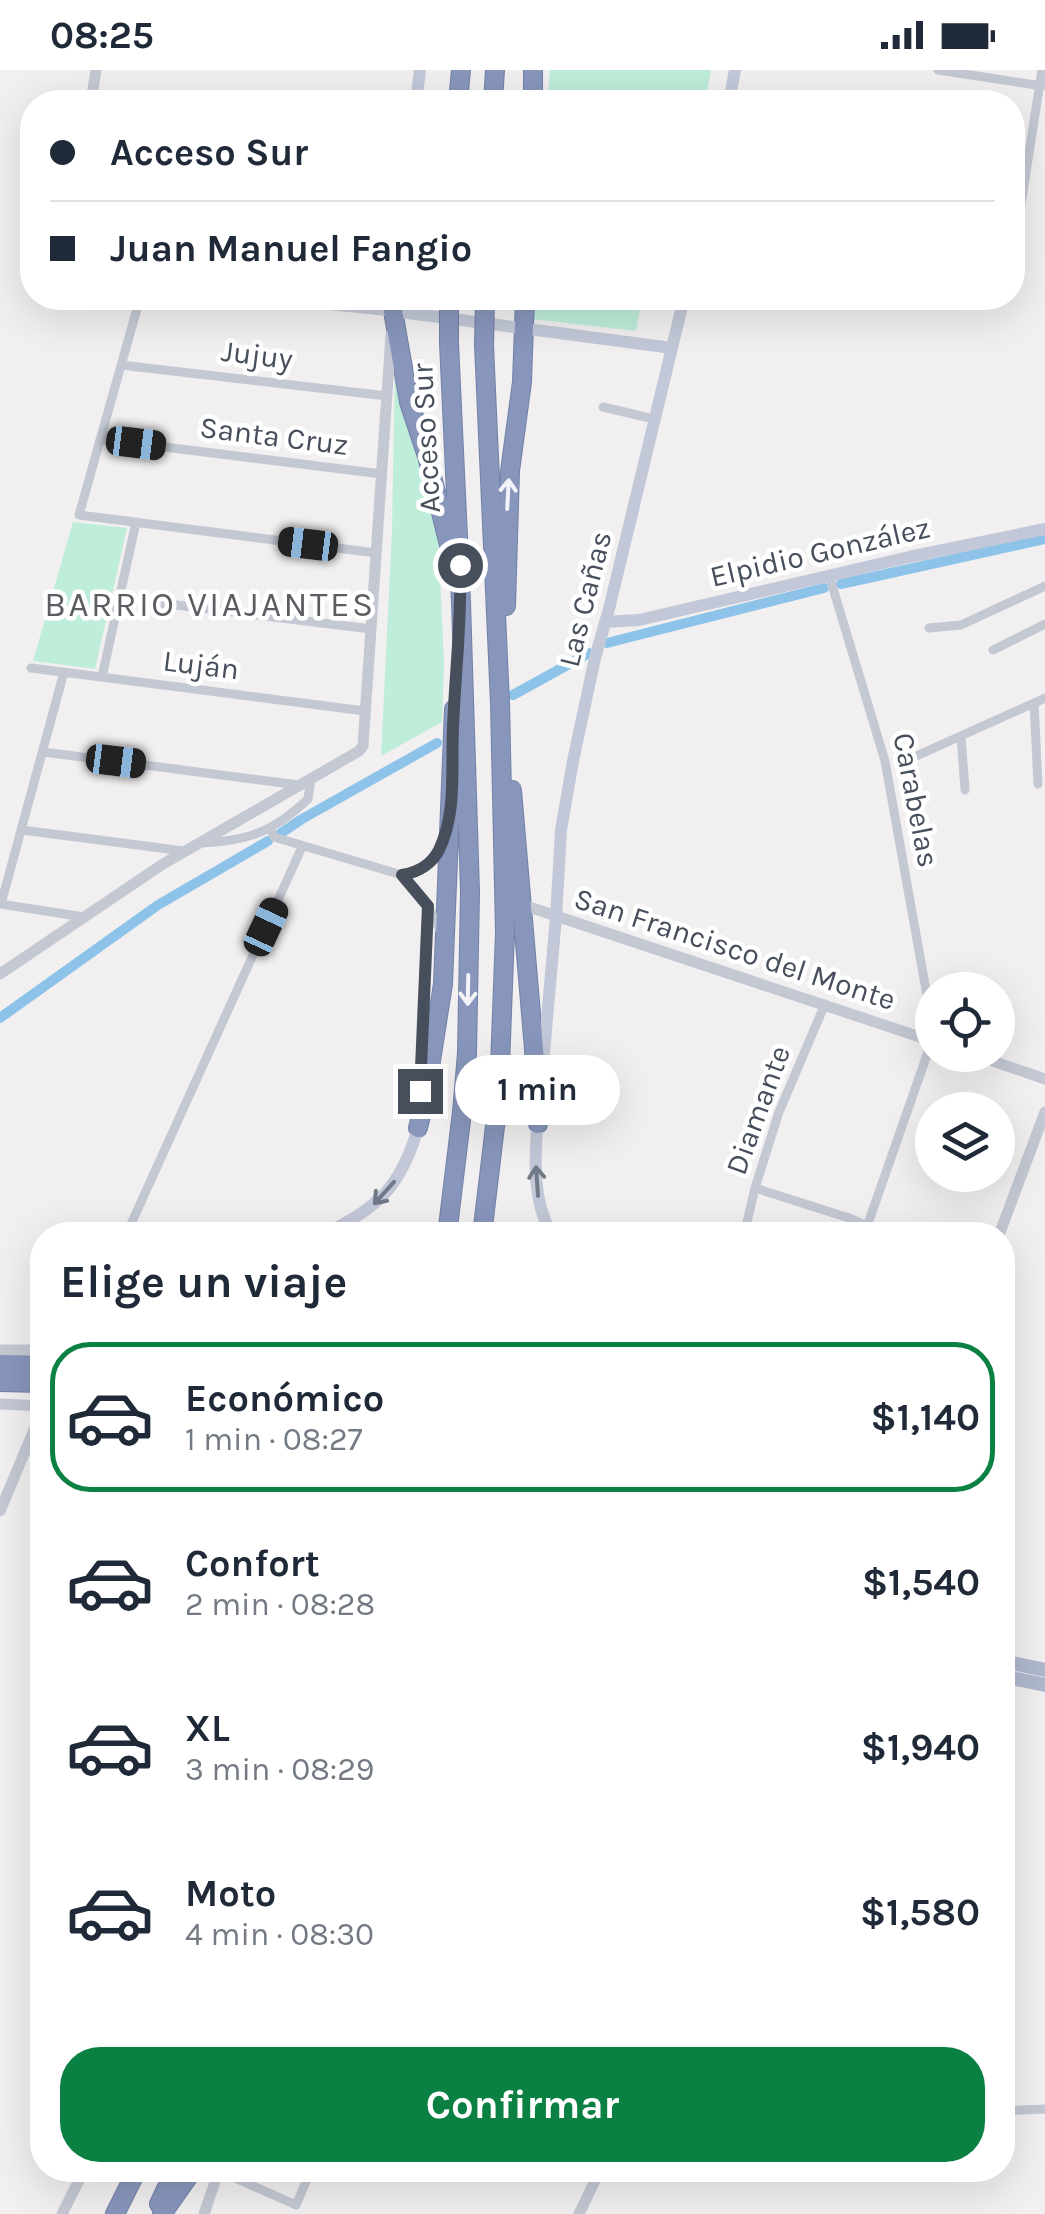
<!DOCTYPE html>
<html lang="es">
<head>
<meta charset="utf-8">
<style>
	:root { --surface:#fff; --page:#f6f6f7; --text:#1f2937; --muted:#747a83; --line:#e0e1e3; --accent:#0b8043 }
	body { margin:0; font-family:Karla,sans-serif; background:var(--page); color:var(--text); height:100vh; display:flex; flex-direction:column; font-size:38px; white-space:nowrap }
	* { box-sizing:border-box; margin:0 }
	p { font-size:32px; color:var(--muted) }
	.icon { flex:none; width:55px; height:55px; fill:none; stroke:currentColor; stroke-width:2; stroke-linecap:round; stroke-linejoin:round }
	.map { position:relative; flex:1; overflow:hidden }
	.sheet { position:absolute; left:30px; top:1152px; width:985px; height:960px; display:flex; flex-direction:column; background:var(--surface); border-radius:40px; box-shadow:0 10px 40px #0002 }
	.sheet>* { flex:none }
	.top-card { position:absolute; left:20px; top:20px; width:1005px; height:220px; border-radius:40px; box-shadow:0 10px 40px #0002; display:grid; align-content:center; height:220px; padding:0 30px; background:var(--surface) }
	.fabs { position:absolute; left:915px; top:902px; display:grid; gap:20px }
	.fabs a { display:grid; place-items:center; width:100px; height:100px; border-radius:50%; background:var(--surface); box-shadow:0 10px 40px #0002; font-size:50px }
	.end { position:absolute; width:45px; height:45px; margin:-22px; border:12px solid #474e5c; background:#fff; box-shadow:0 0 0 5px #fff }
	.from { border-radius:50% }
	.bubble { position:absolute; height:70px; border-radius:35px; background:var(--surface); box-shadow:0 10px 40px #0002; font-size:32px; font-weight:700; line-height:70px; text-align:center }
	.car { position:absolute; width:30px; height:60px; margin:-30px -15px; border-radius:12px; box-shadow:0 0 8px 2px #0007; background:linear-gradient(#222 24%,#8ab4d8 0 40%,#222 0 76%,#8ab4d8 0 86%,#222 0) }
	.top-card b { display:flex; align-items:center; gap:35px; height:95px; font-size:38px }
	.top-card b+b { border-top:2px solid var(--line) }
	.top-card i { width:25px; height:25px; background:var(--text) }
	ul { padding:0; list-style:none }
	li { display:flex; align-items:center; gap:30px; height:150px; margin:0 20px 15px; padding:0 10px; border:5px solid transparent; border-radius:40px }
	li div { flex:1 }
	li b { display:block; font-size:38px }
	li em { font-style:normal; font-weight:700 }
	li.on { border-color:var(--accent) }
	li>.icon { width:90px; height:90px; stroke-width:1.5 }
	h2 { padding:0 30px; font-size:45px; line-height:120px }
	.action { display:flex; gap:20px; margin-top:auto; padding:20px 30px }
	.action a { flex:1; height:115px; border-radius:40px; background:var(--accent); color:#fff; font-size:40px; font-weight:700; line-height:115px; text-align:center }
	.status { display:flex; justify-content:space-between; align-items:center; height:70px; padding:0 50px; background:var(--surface); direction:ltr }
	.status svg { height:28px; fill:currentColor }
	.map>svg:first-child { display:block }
	.green { fill:#beedda }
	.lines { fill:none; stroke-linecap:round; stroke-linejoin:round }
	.canal { stroke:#8dc3e9; stroke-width:10 }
	.motorway-casing { stroke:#7381a8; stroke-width:20 }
	.minor { stroke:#c3c8d3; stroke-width:9 }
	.tertiary { stroke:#c3c8d3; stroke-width:11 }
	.secondary { stroke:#c2c8d7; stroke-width:12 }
	.primary { stroke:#afb8cd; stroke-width:14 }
	.motorway { stroke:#8896bc; stroke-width:18 }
	.motorway-bridge-casing { stroke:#7381a8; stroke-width:20; stroke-linecap:butt }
	.motorway-bridge { stroke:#8896bc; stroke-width:18 }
	.oneway { stroke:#f3f4f8 }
	.oneway2 { stroke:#727987 }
	.route { stroke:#474e5c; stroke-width:12 }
	.labels { text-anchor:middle; stroke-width:9; stroke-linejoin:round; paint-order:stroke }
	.street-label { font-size:30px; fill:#474e5c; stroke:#fff }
	.quarter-label { font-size:35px; letter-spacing:2.5px; fill:#5b5d63; stroke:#fff }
</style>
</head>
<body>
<div class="status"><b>08:25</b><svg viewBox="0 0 49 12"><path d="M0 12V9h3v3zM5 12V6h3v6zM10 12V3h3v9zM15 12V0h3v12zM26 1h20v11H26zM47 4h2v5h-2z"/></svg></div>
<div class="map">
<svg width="1045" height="2144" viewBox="0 0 1045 2144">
	<rect width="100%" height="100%" fill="#f1efef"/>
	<!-- green -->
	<path class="green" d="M550,0H711L705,32H547Z
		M534,228H666L663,238L641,234L636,261L532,249Z
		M395,297L405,344L416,385L433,427L438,464L444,592L442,652L381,686L392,460Z
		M73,452L127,458L95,599L33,591Z"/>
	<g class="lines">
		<!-- canal -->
		<path class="canal" d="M841,514L1045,469
			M607,573L824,518
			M513,625L589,583
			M281,763L302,749L437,673
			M0,948L158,835L268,771"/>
		<defs>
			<path id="motorway" d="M458,32L461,0
				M493,32L495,0
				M533,32V0
				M393,241L409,332L427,386L450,479
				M506,536L510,401L522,312L525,228
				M512,720L534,979L538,1054
				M418,1058L425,1029L443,914L454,639
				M447,1165L462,1042L467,983L470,822L461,532L449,273
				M482,1165L499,1023L505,862L500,633L484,275
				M0,1294L42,1296
				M0,1312L42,1313
				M159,2134L175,2100
				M115,2144L137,2100
				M162,2144L193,2100"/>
		</defs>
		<!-- motorway casing -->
		<use href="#motorway" class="motorway-casing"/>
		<!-- minor -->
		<path class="minor" d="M938,0L1042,16
			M1019,147L1042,0
			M140,228L79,445L376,483
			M121,295L387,326
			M603,337L654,349
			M100,369L382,404
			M829,505L885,691L931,948L928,982L864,1165
			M119,528L371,559
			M929,558L961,555L1045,516
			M993,580L1045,554
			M31,598L365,641
			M102,607L136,452
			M1034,633L1038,714
			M961,666L965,720
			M43,682L299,715
			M912,688L1045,628
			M270,758L274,767L402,805
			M22,760L184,781
			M200,773C248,771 273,762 308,729L311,709
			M402,805C424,801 435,790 443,770
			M402,805L428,836L440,860
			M0,834L84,847
			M1,834L64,602
			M420,1008L428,836
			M755,1118L852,1149L886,1165
			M126,1165L302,777
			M744,1165L755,1118L779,1042L825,934
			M1002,2041L1045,2039
			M219,2101L296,2135L311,2100"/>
		<!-- tertiary -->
		<path class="tertiary" d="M91,32L96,0
			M265,228L393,241V247
			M523,835L932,971
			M0,904L163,794L359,681L363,676L391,265
			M975,985L1045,1009
			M999,1165L1045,1042
			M0,1280H42
			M0,1334L42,1336
			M0,1441L42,1341
			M62,2144L84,2100
			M204,2144L219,2100
			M579,2144L600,2100"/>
		<!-- secondary -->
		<path class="secondary" d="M416,32L420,0
			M729,32L735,0
			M394,228L393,241L672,278
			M605,552L639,550L909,487L1045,459
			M542,1005L556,847L561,760L573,691L595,588L609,539L684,228
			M538,1045C535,1085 531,1129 552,1165
			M323,1165C378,1137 400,1119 418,1058"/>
		<!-- primary -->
		<path class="primary" d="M1002,1591L1045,1600
			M1002,1606L1045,1615"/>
		<!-- motorway -->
		<use href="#motorway" class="motorway"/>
		<defs>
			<path id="motorway-bridge" d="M449,228V273
				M484,275L485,228"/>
		</defs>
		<!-- motorway-bridge casing -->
		<use href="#motorway-bridge" class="motorway-bridge-casing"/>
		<!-- motorway-bridge -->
		<use href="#motorway-bridge" class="motorway-bridge"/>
	</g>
	<!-- one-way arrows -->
	<defs><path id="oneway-shaft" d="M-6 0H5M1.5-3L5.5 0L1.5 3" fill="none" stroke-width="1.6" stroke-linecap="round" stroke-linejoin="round" transform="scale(2.5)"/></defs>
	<g class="oneway">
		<use href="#oneway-shaft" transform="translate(508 424) rotate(-87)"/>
		<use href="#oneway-shaft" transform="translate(468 920) rotate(91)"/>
	</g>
	<g class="oneway2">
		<use href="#oneway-shaft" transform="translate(537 1111) rotate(-94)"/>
		<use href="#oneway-shaft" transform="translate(384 1123) rotate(132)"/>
	</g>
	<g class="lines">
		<!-- route -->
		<path class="route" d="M420,1021L428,836L402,805C419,802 431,795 439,780C457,743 451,698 453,658C455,603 462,550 460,495"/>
	</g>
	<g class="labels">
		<!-- street labels -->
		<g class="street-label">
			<text transform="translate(257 285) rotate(7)" y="10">Jujuy</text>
			<text transform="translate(274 366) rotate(7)" y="10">Santa Cruz</text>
			<text transform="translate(426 368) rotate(-93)" y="10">Acceso Sur</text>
			<text transform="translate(820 482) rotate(-13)" y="10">Elpidio González</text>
			<text transform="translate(585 529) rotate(-76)" y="10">Las Cañas</text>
			<text transform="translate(201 595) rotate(7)" y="10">Luján</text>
			<text transform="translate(916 730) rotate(79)" y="10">Carabelas</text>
			<text transform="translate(735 879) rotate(18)" y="10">San Francisco del Monte</text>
			<text transform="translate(758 1040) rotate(-70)" y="10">Diamante</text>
		</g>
		<!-- quarter labels -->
		<g class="quarter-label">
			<text x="210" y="546">BARRIO VIAJANTES</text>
		</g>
	</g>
</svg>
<div class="fabs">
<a><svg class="icon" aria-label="locate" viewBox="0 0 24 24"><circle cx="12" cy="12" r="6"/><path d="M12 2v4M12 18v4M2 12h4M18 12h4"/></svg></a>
<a><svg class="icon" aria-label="layers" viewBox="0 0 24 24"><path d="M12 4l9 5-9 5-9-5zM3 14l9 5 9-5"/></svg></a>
</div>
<i class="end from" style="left:460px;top:495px"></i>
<i class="end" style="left:420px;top:1021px"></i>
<div class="bubble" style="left:455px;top:985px;width:165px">1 min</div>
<i class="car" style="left:136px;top:373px;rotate:97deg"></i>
<i class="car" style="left:308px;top:474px;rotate:277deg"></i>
<i class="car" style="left:116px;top:691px;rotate:97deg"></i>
<i class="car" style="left:266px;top:857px;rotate:25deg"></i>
<div class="top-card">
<b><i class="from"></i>Acceso Sur</b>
<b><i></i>Juan Manuel Fangio</b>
</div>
<section class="sheet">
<h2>Elige un viaje</h2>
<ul>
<li class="on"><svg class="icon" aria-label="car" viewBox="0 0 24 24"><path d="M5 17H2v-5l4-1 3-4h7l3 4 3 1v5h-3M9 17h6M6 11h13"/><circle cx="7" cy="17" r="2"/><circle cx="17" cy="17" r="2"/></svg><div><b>Económico</b><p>1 min · 08:27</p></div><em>$1,140</em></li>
<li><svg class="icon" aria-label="car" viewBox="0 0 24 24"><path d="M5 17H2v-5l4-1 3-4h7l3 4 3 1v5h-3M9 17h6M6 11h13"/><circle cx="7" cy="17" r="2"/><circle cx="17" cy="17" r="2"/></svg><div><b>Confort</b><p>2 min · 08:28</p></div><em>$1,540</em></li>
<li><svg class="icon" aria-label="car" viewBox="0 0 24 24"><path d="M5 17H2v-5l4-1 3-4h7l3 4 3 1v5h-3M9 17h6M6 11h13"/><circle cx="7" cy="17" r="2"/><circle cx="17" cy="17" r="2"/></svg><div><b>XL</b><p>3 min · 08:29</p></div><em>$1,940</em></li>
<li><svg class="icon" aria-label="car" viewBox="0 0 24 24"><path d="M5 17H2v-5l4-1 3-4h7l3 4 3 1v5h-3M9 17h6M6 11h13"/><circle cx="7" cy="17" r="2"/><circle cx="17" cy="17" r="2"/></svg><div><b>Moto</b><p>4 min · 08:30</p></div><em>$1,580</em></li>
</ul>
<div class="action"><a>Confirmar</a></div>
</section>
</div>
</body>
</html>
